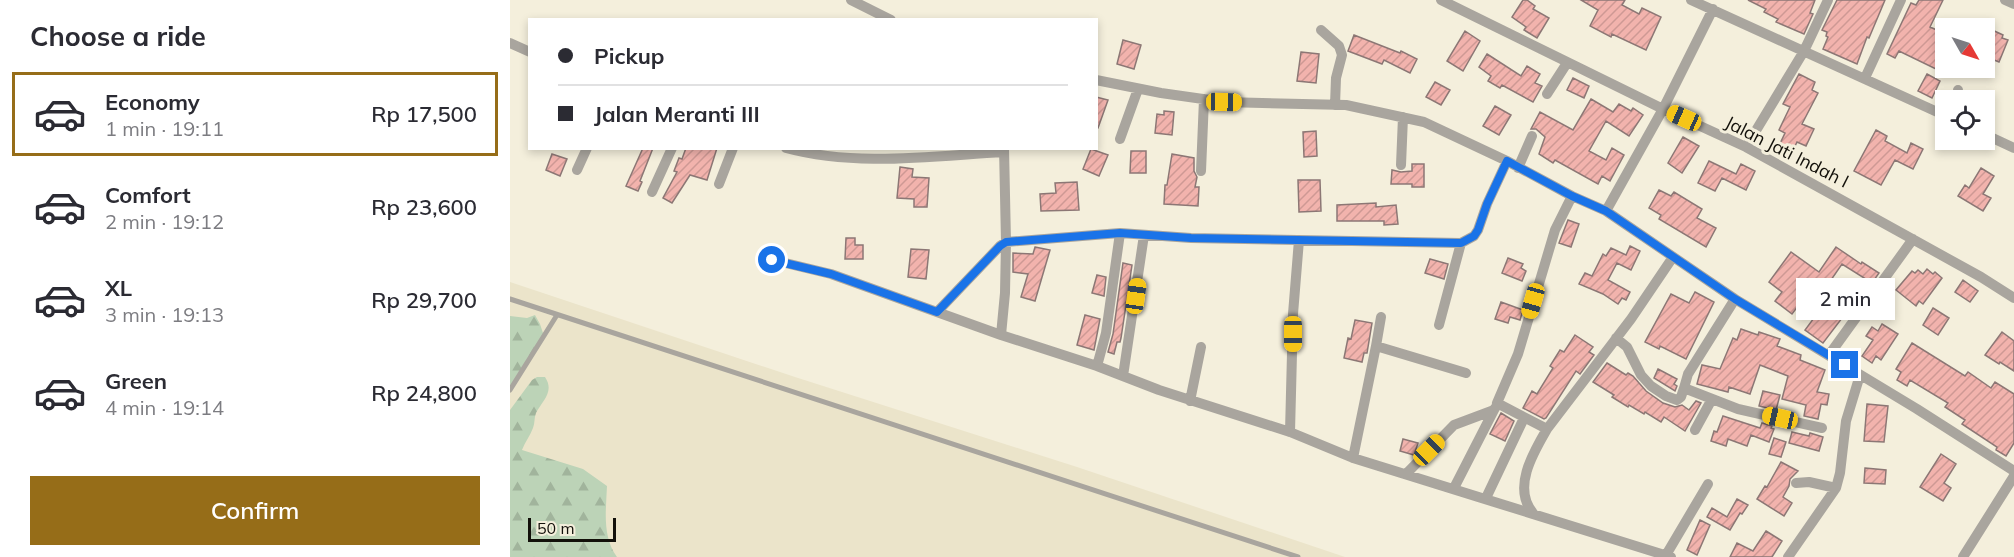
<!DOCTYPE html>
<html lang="en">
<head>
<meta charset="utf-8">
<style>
	:root { --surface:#fff; --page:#f7f7f7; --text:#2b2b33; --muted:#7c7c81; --line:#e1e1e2; --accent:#966d18 }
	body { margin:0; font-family:Mulish,sans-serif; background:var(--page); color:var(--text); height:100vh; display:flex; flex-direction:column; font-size:22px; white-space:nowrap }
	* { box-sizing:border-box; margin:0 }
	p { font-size:20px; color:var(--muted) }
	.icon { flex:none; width:33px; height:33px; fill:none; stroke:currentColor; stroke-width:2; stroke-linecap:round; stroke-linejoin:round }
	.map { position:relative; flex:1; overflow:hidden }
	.panel { display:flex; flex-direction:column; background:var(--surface); width:510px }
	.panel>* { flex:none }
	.banner { position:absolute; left:18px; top:18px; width:570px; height:132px; border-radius:0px; box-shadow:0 3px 9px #0003; display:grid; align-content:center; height:132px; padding:0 30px; background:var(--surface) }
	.needle { width:39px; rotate:129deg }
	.tools { position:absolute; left:1425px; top:18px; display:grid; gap:12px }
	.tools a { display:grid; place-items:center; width:60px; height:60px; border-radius:0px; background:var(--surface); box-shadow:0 3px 9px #0003; font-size:30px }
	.scale { position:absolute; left:18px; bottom:15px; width:88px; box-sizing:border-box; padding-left:6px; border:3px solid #12100a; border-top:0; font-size:16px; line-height:21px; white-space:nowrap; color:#12100a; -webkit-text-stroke:4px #f4efdc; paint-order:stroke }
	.end { position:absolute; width:27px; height:27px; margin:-14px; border:8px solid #1a73e8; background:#fff; box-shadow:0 0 0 3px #fff }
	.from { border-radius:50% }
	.bubble { position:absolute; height:42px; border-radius:0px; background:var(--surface); box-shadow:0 3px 9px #0003; font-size:20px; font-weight:600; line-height:42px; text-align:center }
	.car { position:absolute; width:18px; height:36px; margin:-18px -9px; border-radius:8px; box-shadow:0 0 4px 2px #0007; background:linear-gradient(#f5c518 24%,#345 0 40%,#f5c518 0 76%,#345 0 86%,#f5c518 0) }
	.banner b { display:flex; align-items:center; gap:21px; height:57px; font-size:22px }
	.banner b+b { border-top:2px solid var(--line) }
	.banner i { width:15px; height:15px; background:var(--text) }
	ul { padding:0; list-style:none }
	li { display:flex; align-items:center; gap:18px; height:84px; margin:0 12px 9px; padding:0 18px; border:3px solid transparent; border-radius:0px }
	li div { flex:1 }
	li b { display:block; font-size:22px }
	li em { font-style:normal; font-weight:600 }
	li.on { border-color:var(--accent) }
	li>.icon { width:54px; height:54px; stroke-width:1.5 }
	h2 { padding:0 30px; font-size:27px; line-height:72px }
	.action { display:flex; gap:12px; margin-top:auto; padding:12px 30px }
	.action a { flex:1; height:69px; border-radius:0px; background:var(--accent); color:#fff; font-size:24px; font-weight:600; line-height:69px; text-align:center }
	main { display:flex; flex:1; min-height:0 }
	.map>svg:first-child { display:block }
	.built { fill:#ebe4ca }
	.forest { fill:url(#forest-firs) }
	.building { fill:url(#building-hatch); stroke:#8c7775; stroke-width:1.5 }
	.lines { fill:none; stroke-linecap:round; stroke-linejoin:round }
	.lane { stroke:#a9a59e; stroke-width:5 }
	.street { stroke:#a9a59e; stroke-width:10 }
	.route { stroke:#1a73e8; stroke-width:8 }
	.labels { text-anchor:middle; stroke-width:6; stroke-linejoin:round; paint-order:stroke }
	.street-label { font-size:18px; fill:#12100a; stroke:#f4efdc }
</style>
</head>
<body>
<main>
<section class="panel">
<h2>Choose a ride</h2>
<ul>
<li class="on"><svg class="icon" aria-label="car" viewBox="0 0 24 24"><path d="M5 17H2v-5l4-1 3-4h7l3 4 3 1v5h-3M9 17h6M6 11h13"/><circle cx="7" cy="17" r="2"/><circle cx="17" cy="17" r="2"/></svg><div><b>Economy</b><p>1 min · 19:11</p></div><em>Rp 17,500</em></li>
<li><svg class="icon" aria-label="car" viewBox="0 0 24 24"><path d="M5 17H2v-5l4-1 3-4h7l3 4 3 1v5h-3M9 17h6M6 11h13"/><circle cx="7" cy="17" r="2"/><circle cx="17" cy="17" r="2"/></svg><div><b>Comfort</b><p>2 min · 19:12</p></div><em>Rp 23,600</em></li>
<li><svg class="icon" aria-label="car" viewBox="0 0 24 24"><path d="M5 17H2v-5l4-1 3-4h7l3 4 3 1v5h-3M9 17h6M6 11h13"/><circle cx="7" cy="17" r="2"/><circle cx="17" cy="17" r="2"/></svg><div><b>XL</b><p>3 min · 19:13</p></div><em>Rp 29,700</em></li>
<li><svg class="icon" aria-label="car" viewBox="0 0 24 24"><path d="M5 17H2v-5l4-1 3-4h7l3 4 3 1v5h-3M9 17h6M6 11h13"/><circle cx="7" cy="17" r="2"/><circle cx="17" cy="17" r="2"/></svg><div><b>Green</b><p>4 min · 19:14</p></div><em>Rp 24,800</em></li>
</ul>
<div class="action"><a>Confirm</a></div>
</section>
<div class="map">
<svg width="1504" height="557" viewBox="0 0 1504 557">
	<defs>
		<pattern id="forest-firs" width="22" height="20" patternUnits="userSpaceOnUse" patternTransform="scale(1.5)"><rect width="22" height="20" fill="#bcd3b7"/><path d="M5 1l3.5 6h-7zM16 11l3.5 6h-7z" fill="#a1b49c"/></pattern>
		<pattern id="building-hatch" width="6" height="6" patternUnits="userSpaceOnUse" patternTransform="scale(1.5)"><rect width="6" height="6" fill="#f2b3ad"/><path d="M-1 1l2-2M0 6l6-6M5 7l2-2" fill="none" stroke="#ce9994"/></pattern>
	</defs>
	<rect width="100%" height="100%" fill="#f4efdc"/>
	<!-- built -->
	<path class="built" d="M0,282L285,377L567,467L835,557H0Z"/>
	<!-- forest -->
	<path class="forest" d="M25,315L30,324L34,336L0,386V316L17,318Z
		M27,377H35C45,392 32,401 26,413C24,418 25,423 23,428C20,436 15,442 12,450L73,469L97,486C96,511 92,536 107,557H0V410L22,380Z"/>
	<!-- building -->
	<path class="building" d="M1013,0H1017L1025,6L1023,9L1039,18L1027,38L1014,30L1016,27L1002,17Z
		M1071,0H1115L1112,5L1129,14L1132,8L1151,17L1136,50L1102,34L1101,37L1080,26L1088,10Z
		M1238,0H1305L1300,13L1303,14L1294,34L1266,22L1268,19L1254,12L1256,9Z
		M1327,0H1375L1359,38L1357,37L1347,64L1313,49L1318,37L1316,36L1317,32L1312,30Z
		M1409,0H1433L1420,27L1436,34V51L1426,69L1389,51L1385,58L1377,54L1401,3L1406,5Z
		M1480,29L1493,35L1492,38L1498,40L1489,62L1474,56V41Z
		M955,31L970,41L953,71L937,61Z
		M844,35L890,53L891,51L907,59L900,73L874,60L872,64L838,51Z
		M613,40L631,45L624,69L607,64Z
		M791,52L809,54L806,83L787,81Z
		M977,54L1011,76L1017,66L1030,74L1025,83L1032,86L1023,102L992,85L990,88L978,81L981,76L969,67Z
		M1289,74L1305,82L1302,90L1308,93L1292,124L1304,129L1296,146L1287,142L1279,159L1266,152L1275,133L1269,130L1280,107L1273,104Z
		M1417,74L1430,81L1422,98L1408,91Z
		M1063,78L1079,86L1074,98L1057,90Z
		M925,82L940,90L931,105L916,97Z
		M586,97L598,100L588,128H586Z
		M1081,99L1103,112L1109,104L1121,111L1123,108L1133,115L1119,136L1096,121L1079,151L1096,160L1102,148L1114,155L1100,181L1092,176L1088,184L1045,160L1043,163L1029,154L1035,137L1026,129H1021L1030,112L1063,130Z
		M985,106L1001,115L989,135L973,126Z
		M654,111L664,112L662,135L645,133L647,114L654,115Z
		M1366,130L1377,136L1375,141L1397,153L1401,143L1413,149L1403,169L1385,160L1371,185L1344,171Z
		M806,131L807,156L794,157L793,132Z
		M1173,137L1189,146L1172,173L1158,163Z
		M133,148H143L130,181L132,182L128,191L116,186Z
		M176,148H207L197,180L180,175L162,203L153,198L167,172L164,171L169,158L172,159Z
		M581,149L598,155L589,176L573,169Z
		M621,151H636V173H620Z
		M42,154L57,159L50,176L36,170Z
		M662,154L684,158V171L687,177L685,187H689L688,206L654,204L655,185H657Z
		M1199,161L1226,174L1231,164L1245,171L1236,190L1212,178L1205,191L1188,183Z
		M902,164H914V187H902V184H881L882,170L891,172L902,171Z
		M390,167L403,169L402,177L419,178L417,207H404V199L387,198Z
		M1471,168L1484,176L1473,194L1481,198L1473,211L1448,196L1455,185L1459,188Z
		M788,180H810L811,211L789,212Z
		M567,182L569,210L531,211L530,194L546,193L545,183Z
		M1149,190L1161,196L1164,192L1192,209L1187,218L1206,228L1196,247L1149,219L1151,215L1139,208Z
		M866,203V207L886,205L888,224L874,225V221H827V205Z
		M1058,220L1069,224L1061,247L1049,243Z
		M336,238H345V245H353V259H335Z
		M1120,246L1130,251L1121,270L1107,263L1098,280L1120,292L1116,300L1112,298L1108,304L1093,294L1069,284L1075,273L1082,276L1093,254L1096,256L1101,248L1116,255Z
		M525,247L540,250L525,301L511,297L518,274L503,272V253L523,254Z
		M1326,247L1351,264L1352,262L1369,273L1362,283L1332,264L1314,290L1339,309L1313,343L1295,330L1307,314L1291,302L1282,314L1265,301L1272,292L1259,282L1281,252L1309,272Z
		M401,249L419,250L416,279L398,277Z
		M998,258L1013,264L1011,268L1016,271L1012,281L992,273Z
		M920,259L938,264L934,279L915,273Z
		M613,263L622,265L611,338L610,342H607L604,354L598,352L603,334Z
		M1417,269L1423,274L1425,272L1432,278L1413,304L1409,301L1406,306L1386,290L1402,271L1405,273L1408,270L1413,274Z
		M587,275L596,277L594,296L582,293Z
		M1453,280L1468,291L1460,302L1445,292Z
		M1185,292L1204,302L1176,359L1150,346L1149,349L1135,342L1161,294L1179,303Z
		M991,302L1013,310L1010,320L1000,317L998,323L985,319Z
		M1423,308L1439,318L1428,335L1413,325Z
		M575,315L590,319L584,350L567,345Z
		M845,320L862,323L857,353H854L852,362L834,358L838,338L841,339Z
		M1372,324L1388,334L1371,360L1366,356L1362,363L1352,356L1363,340L1356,336L1362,327L1368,331Z
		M1231,329L1248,335L1249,332L1270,339L1267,346L1291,355L1290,360L1315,370L1307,392L1319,394L1317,405L1311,404L1308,419L1294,416L1296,405L1272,399L1278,376L1250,365L1240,394L1219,387L1218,392L1187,384L1192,365L1210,369L1223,338L1227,340Z
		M1492,332L1504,341V371L1490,362L1489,364L1475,355Z
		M1065,335L1083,347L1079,352L1084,355L1070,374L1066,371L1036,418L1034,419L1013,408L1022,391L1027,394L1043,368L1040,366L1050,350L1054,352Z
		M1402,343L1455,376L1458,372L1481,388L1485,382L1504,394V443L1496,456L1486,450L1487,447L1452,424L1455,420L1435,407L1438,403L1400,380L1397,386L1387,380L1391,372L1386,369Z
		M1097,363L1116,375L1118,373L1123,376L1136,391L1153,403L1165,407L1172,405L1179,410L1186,401L1191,403L1175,431L1154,417L1151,422L1135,412L1134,414L1119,405L1118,407L1102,397L1104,395L1083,382Z
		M1148,369L1167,379L1164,384L1167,386L1165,391L1144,378Z
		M1253,391L1270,395L1266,410L1249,406Z
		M1357,404L1378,406L1374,442L1354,441Z
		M991,413L1004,421L995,441L980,434Z
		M1213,416L1250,428L1252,423L1262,426L1261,428L1264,429L1259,442L1241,435L1237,446L1218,439L1216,446L1201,441L1204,431L1207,432Z
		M1282,432L1299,436L1300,433L1313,437L1309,451L1279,443Z
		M1264,438L1276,442L1271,457L1259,454Z
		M893,439L908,443L904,455L890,451Z
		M1431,454L1446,464L1434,483L1441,488L1433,501L1410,487Z
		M1271,462L1288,471L1280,479L1279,486L1273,497L1282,503L1274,516L1247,499L1255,486L1257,487Z
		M1355,468L1376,470L1375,484L1354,483Z
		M1227,499L1238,505L1232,514L1230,513L1220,530L1197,517L1202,508L1217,517Z
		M1190,520L1200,525L1187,555L1177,550Z
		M1256,531L1272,541L1262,557H1220L1227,543L1243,551Z"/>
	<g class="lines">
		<!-- lane -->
		<path class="lane" d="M0,299L788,557
			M0,390L47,315"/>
		<!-- street -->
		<path class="street" d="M341,0L381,20
			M931,0L1153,109L1236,147L1471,277L1504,298
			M1181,0L1436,116
			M1495,0L1504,4
			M811,30L829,46L832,55L826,78L825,105
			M0,43L20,52
			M1355,78L1391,0
			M586,80L651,93L714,102L836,105L914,122L997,161L1062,196L1096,211L1225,299L1407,409L1504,471
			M1037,94L1057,63
			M1448,100V90
			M1474,134L1504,148
			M610,139L628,89
			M1236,147L1294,51L1318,0
			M276,148C346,167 422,156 493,152
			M494,148L496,242L495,293L491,335L587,366L596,333L610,233L681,238L951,243L964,236L968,230L977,204L997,161
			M891,165L893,117
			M1008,168L1022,136
			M67,170L77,148
			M691,171L694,99
			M209,184L223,148
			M142,192L162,148
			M1062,196L1045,230L1008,354L987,403L1037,429L1121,319L1163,257
			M1096,211L1153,109L1203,9
			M263,260L321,274L491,335
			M1225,299L1178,374L1174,388L1228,409L1312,428
			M427,312L490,246L496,242L610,233
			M929,325L951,243
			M1106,338L1117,347L1131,375L1141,386L1156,396L1167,400L1171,397L1174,388
			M866,346L871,317
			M1319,355L1403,239
			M587,366L649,390L780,432L843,458L1161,557
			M613,376L634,235
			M680,401L691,347
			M1185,430L1202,399
			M780,432L783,314L789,240
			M843,458L866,346L956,373
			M896,474L944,425L984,410
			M1286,483L1299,482L1326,488
			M944,488L985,408
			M976,498L1014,418
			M1023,513C1002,488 1023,453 1037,429
			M1156,555L1198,484
			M1278,557L1326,488L1330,473L1336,421L1350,375
			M1453,557L1504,476"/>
	</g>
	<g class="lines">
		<!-- route -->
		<path class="route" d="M262,260L321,274L427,312L490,246L496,242L610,233L681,238L951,243L964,236L968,230L977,204L997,161L1062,196L1096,211L1225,299L1335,365"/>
	</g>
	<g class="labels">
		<!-- street labels -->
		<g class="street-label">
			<text transform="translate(1277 152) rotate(27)" y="6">Jalan Jati Indah I</text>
		</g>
	</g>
</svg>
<div class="tools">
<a><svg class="needle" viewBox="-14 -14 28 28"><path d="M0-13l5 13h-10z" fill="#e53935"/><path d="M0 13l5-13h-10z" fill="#7c7c81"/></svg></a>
<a><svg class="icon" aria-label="locate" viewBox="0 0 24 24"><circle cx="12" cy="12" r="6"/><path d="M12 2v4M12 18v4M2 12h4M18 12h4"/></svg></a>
</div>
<div class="scale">50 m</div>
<i class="end from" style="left:262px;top:260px"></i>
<i class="end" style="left:1335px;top:365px"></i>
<div class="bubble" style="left:1286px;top:278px;width:99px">2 min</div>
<i class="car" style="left:714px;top:102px;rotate:91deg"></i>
<i class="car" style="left:1174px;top:118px;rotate:294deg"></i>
<i class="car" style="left:626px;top:296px;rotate:8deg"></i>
<i class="car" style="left:1023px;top:301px;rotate:196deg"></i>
<i class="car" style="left:783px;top:334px;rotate:180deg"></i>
<i class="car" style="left:1270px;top:418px;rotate:283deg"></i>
<i class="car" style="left:919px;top:450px;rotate:45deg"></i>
<div class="banner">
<b><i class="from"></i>Pickup</b>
<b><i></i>Jalan Meranti III</b>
</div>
</div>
</main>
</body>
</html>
